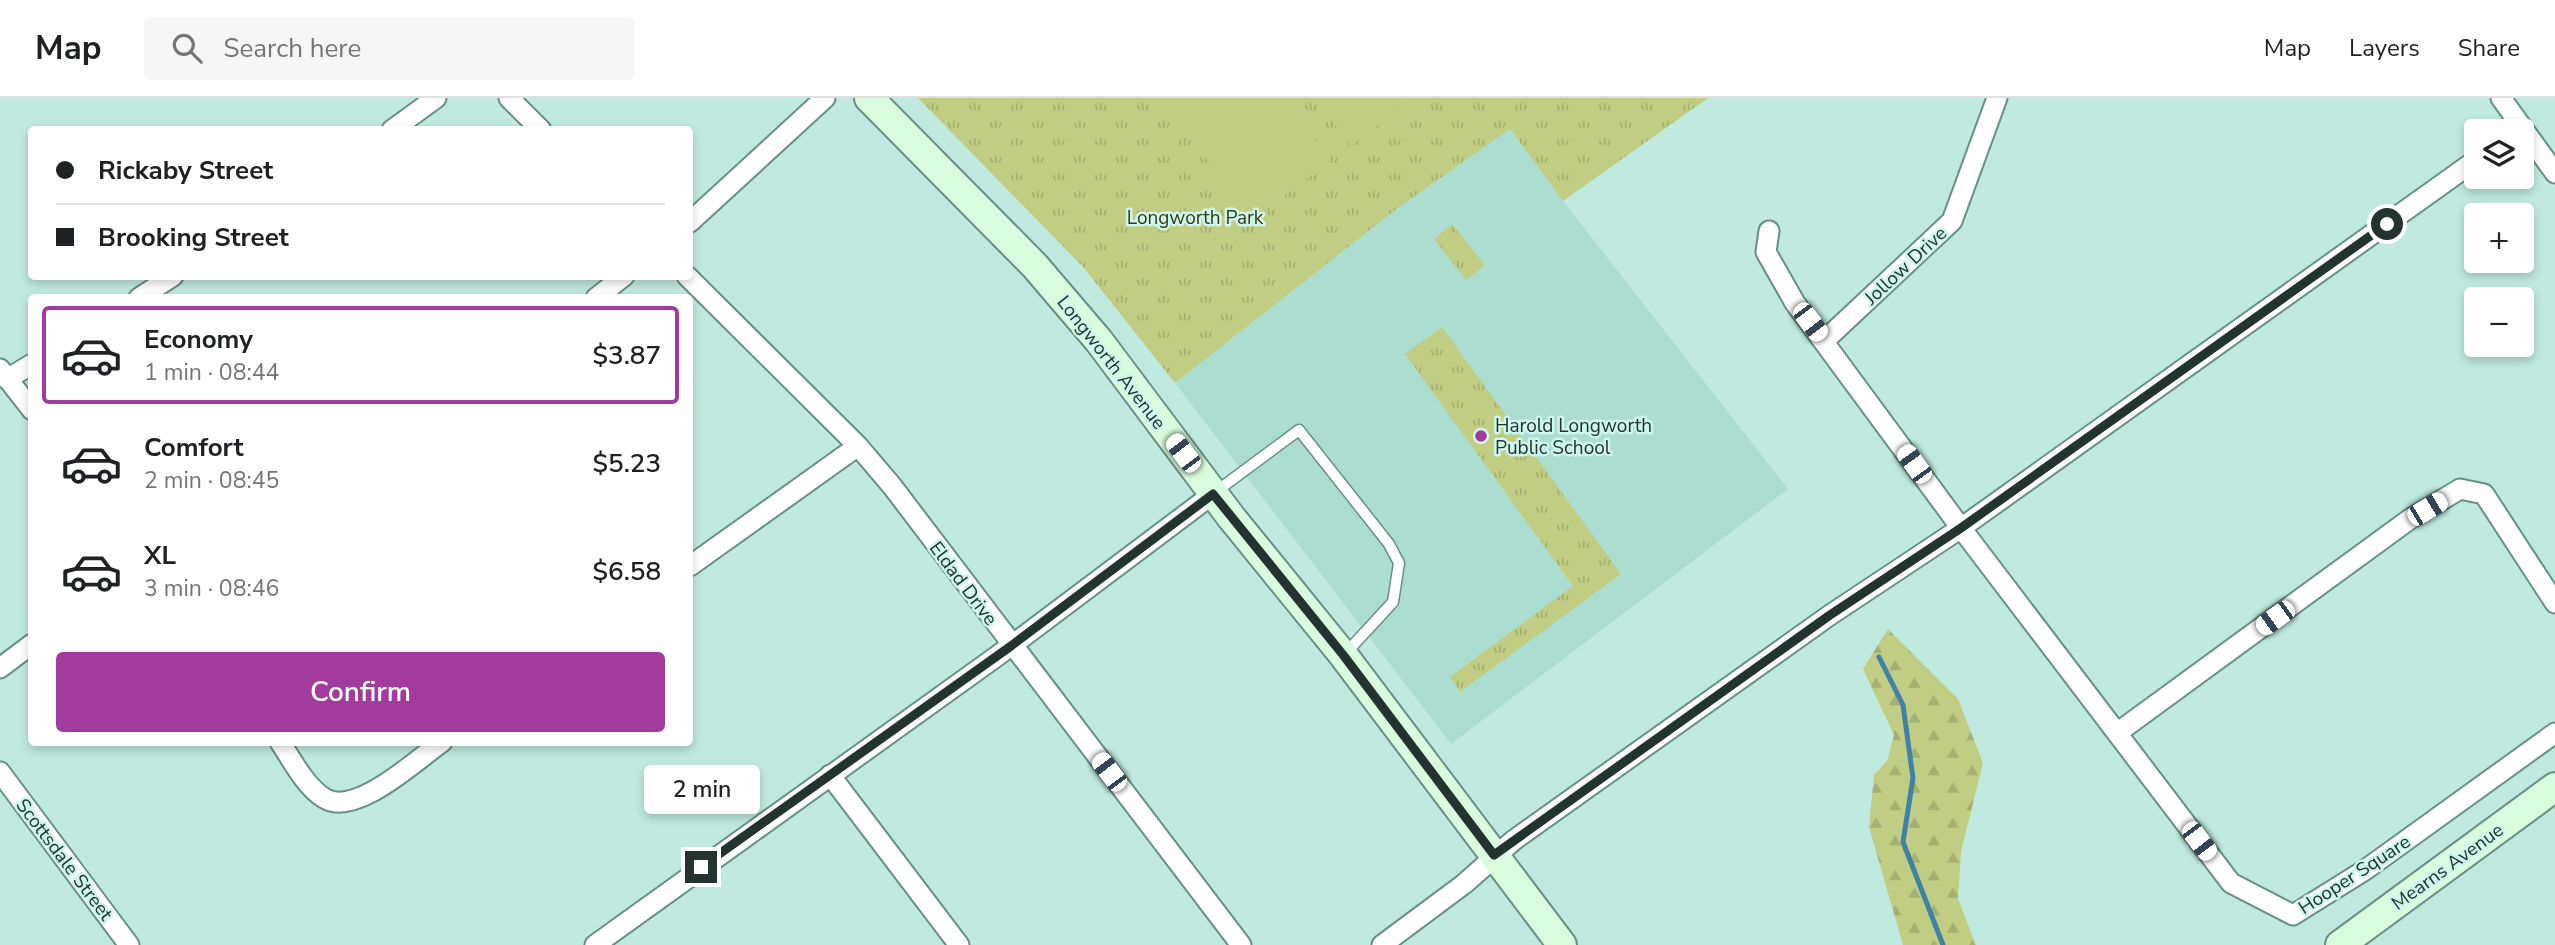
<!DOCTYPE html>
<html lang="en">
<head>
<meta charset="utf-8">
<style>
	:root { --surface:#fff; --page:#f6f6f6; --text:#202124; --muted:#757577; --line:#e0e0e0; --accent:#a33b9e }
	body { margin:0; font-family:"Nunito Sans",sans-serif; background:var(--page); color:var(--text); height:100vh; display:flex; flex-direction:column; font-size:26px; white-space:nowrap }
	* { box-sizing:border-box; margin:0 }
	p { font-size:23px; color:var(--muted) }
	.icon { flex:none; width:38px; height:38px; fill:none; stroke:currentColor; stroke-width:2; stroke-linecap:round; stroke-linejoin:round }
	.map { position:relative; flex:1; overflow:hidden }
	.drawer { position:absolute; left:28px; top:196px; width:665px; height:452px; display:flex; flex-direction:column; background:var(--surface); border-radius:7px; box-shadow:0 4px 10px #0003 }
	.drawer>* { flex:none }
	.hud { position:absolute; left:28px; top:28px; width:665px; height:154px; border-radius:7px; box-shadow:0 4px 10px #0003; display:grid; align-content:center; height:154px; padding:0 28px; background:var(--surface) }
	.tools { position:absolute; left:2464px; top:21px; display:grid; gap:14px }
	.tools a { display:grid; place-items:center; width:70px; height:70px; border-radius:7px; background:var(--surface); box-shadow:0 4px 10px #0003; font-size:35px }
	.end { position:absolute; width:32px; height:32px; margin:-16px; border:9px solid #23332f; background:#fff; box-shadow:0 0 0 4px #fff }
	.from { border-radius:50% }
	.bubble { position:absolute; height:49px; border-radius:7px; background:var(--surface); box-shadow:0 4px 10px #0003; font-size:23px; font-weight:600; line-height:49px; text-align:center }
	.car { position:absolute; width:21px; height:42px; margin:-21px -10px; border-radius:9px; box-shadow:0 0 5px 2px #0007; background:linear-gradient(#fff 24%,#345 0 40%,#fff 0 76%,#345 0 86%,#fff 0) }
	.hud b { display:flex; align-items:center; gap:24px; height:66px; font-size:26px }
	.hud b+b { border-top:2px solid var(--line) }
	.hud i { width:18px; height:18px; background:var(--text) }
	ul { padding:12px 0 0; list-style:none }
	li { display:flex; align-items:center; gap:21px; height:98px; margin:0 14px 10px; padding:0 14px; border:4px solid transparent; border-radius:7px }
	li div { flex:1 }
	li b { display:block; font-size:26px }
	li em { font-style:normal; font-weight:600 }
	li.on { border-color:var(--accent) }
	li>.icon { width:63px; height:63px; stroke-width:1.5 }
	.cta { display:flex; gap:14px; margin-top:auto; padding:14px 28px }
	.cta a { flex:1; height:80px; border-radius:7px; background:var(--accent); color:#fff; font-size:28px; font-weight:600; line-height:80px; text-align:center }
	header { display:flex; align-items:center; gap:42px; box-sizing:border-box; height:98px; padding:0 35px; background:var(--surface); border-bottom:2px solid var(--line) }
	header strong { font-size:33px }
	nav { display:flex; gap:38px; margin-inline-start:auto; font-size:24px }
	.search { width:490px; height:63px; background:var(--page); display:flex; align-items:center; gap:18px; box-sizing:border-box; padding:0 24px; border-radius:7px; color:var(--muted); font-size:26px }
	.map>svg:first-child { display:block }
	.built { fill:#abded1 }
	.forest { fill:url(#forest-firs) }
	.park { fill:url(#park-tufts) }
	.garden { fill:#c0cd82 }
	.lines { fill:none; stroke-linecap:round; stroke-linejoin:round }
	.stream { stroke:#3f82a7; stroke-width:5 }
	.lane-casing { stroke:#689086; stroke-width:13 }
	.street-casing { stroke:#689086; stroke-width:23 }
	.secondary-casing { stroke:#689086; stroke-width:32 }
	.lane { stroke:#fff; stroke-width:10 }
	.street { stroke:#fff; stroke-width:19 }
	.secondary { stroke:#d8fcdd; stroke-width:28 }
	.route { stroke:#23332f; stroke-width:9 }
	.poi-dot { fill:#a33b9e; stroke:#cdf7ec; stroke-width:2.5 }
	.labels { text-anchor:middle; stroke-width:5; stroke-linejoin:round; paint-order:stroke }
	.park-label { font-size:19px; fill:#353a14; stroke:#cdf7ec }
	.street-label { font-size:19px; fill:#23332f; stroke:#cdf7ec }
	.poi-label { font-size:19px; fill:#23332f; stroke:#cdf7ec; text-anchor:start }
</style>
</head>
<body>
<header>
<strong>Map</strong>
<div class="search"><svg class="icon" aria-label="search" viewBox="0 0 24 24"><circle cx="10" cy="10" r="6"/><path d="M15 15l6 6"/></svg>Search here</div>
<nav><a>Map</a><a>Layers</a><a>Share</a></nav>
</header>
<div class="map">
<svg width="2555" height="847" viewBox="0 0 2555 847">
	<defs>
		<pattern id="forest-firs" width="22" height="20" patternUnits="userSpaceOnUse" patternTransform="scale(1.75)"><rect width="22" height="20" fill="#c0cd82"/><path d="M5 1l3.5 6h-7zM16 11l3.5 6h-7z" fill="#a5b071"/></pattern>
		<pattern id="park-tufts" width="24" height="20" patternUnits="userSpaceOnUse" patternTransform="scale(1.75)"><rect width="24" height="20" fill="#c0cd82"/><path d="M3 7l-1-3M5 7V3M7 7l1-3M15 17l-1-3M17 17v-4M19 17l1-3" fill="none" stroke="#a5b071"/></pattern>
	</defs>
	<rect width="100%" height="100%" fill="#c0eadf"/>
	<!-- built -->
	<path class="built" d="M1510,31L1563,103L1788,391L1451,646L1175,285L1398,110Z"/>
	<!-- forest -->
	<path class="forest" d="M1888,531L1958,601L1983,665L1961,754L1958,801L1976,847H1903L1869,729L1874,677L1887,663L1894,637L1863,571Z"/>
	<!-- park -->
	<path class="park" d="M918,0H1708L1563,103L1510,31L1398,110L1175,285L1084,170Z
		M1452,126L1485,167L1466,182L1434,141Z
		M1442,229L1621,476L1460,594L1450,579L1573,488L1405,256Z"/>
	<!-- garden -->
	<path class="garden" d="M1161,0H1283L1330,63L1252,122Z
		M1315,0H1414L1351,48Z"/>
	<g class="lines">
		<!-- stream -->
		<path class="stream" d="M1879,559L1903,607L1913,680L1903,744L1943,847"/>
		<defs>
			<path id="lane" d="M1214,395L1299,332L1389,446L1399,465L1393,504L1344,557"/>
			<path id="street" d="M509,0L541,32
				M2501,0L2555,75
				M392,32L436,0
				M690,124L825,0
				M1769,133L1766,154L1795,205L1961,430L2231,785L2293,817L2365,772L2555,635
				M687,178L858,348L892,388L1241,847
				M139,200L173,178
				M596,200L624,178
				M1824,243L1952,123L1997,0
				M0,271L32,312
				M7,281L32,266
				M690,468L858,348
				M0,570L32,546
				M2117,635L2410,421L2460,391L2484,396L2555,505
				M280,644C292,662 305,688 324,700C355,720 416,662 442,644
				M0,674L129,847
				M830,677L959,847
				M595,847L1011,548L1213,396
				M1382,847L1464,786L1514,742L1830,517L1961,430L2476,62"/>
			<path id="secondary" d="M869,0L1035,168L1099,243L1231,419L1344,558L1562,847
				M2340,847L2555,689"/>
		</defs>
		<!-- lane casing -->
		<use href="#lane" class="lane-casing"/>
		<!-- street casing -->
		<use href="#street" class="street-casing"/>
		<!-- secondary casing -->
		<use href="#secondary" class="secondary-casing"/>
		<!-- lane -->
		<use href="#lane" class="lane"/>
		<!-- street -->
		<use href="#street" class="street"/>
		<!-- secondary -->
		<use href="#secondary" class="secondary"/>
	</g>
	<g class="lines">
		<!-- route -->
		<path class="route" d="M701,769L1011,548L1213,396L1344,558L1494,757L1830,517L1961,430L2387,126"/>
	</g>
	<!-- markers -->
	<circle class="poi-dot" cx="1481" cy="338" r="7"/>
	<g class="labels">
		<!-- park labels -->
		<g class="park-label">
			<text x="1195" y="126">Longworth Park</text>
		</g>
		<!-- street labels -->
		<g class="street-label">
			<text transform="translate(1905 167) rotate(-43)" y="7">Jollow Drive</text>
			<text transform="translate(1112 264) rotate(52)" y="7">Longworth Avenue</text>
			<text transform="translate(964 485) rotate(53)" y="7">Eldad Drive</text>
			<text transform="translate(65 761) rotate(53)" y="7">Scottsdale Street</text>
			<text transform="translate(2447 768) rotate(-36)" y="7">Mearns Avenue</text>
			<text transform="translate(2354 776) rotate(-33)" y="7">Hooper Square</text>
		</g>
		<!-- poi labels -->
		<g class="poi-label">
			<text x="1495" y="334">Harold Longworth<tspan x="1495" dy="22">Public School</tspan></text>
		</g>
	</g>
</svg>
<div class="tools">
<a><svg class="icon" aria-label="layers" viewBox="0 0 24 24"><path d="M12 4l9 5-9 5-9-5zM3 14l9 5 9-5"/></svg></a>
<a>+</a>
<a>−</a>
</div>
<i class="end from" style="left:2387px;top:126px"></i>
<i class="end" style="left:701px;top:769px"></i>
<div class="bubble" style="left:644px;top:667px;width:116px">2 min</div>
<i class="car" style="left:1810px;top:224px;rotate:143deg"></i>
<i class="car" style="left:1183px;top:355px;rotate:323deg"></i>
<i class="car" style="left:1914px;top:366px;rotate:324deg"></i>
<i class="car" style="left:2427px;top:411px;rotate:59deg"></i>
<i class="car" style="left:2275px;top:520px;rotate:234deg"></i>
<i class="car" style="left:1109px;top:674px;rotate:323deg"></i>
<i class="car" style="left:2199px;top:743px;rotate:143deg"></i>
<div class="hud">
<b><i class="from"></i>Rickaby Street</b>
<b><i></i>Brooking Street</b>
</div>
<section class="drawer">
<ul>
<li class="on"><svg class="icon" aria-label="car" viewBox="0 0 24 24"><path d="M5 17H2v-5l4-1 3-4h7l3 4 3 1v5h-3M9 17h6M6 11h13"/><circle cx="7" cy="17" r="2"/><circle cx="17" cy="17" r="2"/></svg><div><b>Economy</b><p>1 min · 08:44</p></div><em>$3.87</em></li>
<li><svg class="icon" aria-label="car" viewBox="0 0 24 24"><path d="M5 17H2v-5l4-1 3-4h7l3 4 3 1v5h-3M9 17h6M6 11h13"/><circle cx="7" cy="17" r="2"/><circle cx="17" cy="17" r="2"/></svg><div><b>Comfort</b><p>2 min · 08:45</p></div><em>$5.23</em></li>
<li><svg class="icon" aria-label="car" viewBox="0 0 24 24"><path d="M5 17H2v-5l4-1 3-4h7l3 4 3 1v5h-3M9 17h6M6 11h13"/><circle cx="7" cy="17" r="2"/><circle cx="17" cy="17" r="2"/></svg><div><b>XL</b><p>3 min · 08:46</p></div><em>$6.58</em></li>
</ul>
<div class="cta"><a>Confirm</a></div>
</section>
</div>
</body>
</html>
